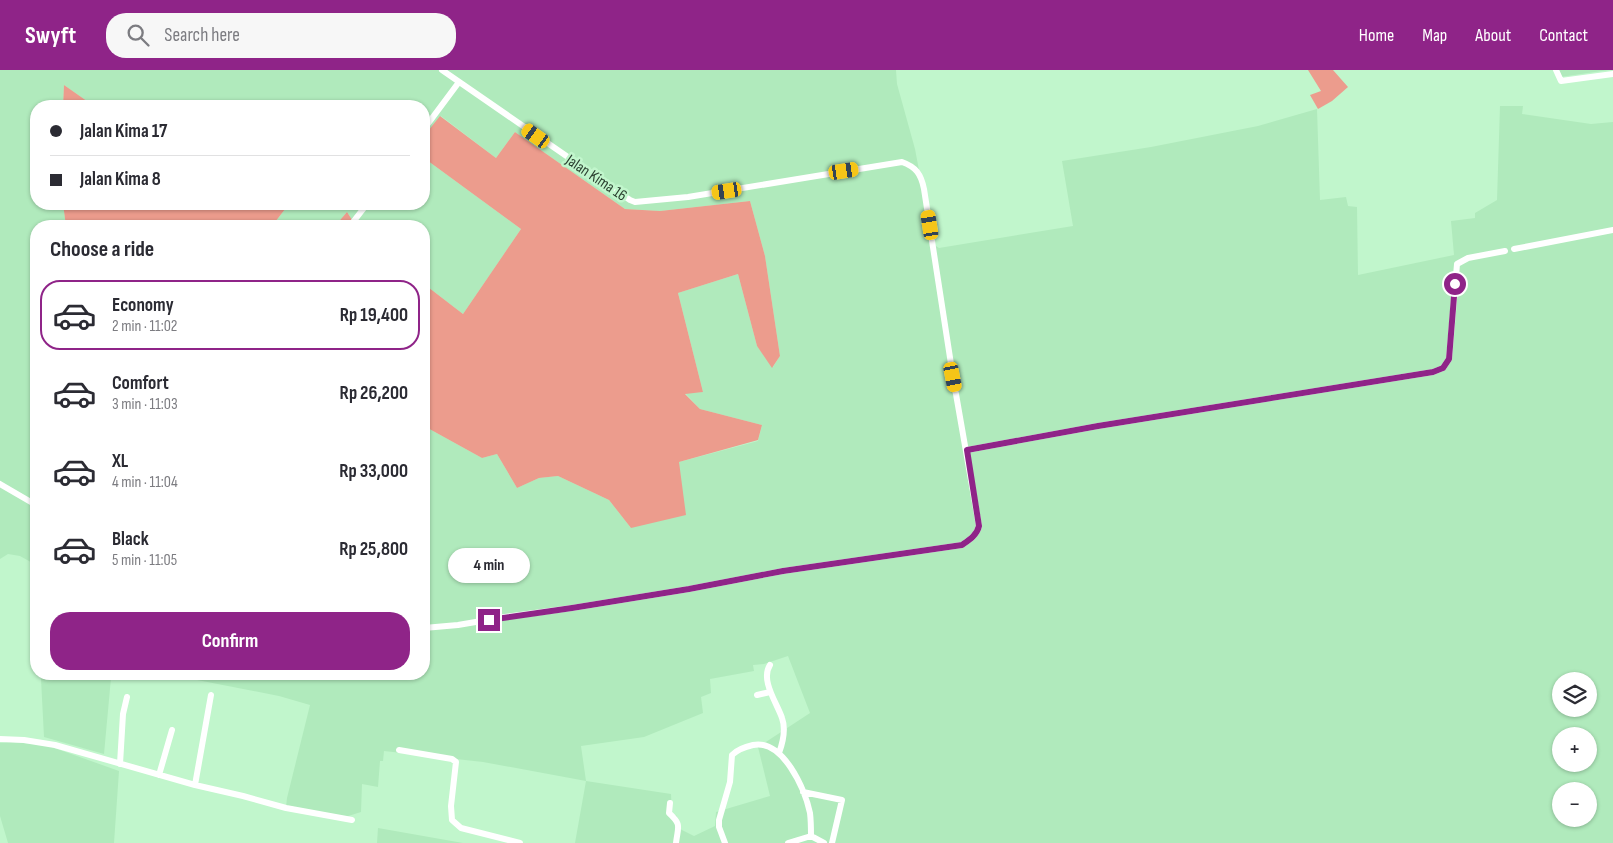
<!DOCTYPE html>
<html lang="en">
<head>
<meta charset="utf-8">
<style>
	:root { --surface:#fff; --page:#f7f7f7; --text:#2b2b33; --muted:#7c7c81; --line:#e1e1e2; --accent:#8f2488 }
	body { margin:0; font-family:"Sofia Sans Condensed",sans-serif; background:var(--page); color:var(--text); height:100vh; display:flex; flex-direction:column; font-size:19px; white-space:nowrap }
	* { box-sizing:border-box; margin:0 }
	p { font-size:16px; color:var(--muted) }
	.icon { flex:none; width:28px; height:28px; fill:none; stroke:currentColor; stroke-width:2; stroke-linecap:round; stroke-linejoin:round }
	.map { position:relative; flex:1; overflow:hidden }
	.details { position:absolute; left:30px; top:150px; width:400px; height:460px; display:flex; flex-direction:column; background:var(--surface); border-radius:20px; box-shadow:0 1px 4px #0004 }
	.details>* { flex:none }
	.hud { position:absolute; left:30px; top:30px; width:400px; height:110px; border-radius:20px; box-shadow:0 1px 4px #0004; display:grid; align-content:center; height:110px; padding:0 20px; background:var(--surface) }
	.buttons { position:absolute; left:1552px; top:602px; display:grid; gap:10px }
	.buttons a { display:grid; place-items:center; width:45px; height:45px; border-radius:50%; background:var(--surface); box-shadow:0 1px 4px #0004; font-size:25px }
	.end { position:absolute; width:22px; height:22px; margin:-11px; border:6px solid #8f2488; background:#fff; box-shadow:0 0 0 2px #fff }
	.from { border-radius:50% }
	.bubble { position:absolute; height:35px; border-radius:18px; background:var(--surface); box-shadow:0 1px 4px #0004; font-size:16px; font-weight:700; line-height:35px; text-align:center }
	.car { position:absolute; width:15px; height:30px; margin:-15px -8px; border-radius:6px; box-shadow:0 0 4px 1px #0007; background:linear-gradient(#f5c518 24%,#345 0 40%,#f5c518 0 76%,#345 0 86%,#f5c518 0) }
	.hud b { display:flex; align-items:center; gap:18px; height:48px; font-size:19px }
	.hud b+b { border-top:1px solid var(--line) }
	.hud i { width:12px; height:12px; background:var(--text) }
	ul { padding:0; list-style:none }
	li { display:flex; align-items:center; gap:15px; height:70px; margin:0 10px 8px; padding:0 10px; border:2px solid transparent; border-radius:20px }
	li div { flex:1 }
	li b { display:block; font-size:19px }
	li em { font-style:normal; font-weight:700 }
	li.current { border-color:var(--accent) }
	li>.icon { width:45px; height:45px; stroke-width:1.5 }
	h2 { padding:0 20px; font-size:22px; line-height:60px }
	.cta { display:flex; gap:10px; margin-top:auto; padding:10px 20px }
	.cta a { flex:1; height:58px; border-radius:20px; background:var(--accent); color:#fff; font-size:20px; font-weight:700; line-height:58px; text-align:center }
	header { display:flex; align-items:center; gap:30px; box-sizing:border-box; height:70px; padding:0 25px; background:var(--accent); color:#fff }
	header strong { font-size:24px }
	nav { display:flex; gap:28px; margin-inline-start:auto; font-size:18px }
	.search { width:350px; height:45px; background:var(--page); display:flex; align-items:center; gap:12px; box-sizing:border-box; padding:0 18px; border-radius:20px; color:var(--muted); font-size:19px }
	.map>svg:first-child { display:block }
	.built { fill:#b0eabc; fill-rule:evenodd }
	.green { fill:#ec9c8d }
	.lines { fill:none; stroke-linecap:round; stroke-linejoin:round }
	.minor { stroke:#fff; stroke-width:6 }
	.route { stroke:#8f2488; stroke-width:6 }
	.labels { text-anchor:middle; stroke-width:5; stroke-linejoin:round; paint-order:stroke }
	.street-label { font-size:16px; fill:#2c4131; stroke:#c1f6cc }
</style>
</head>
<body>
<header>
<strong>Swyft</strong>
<div class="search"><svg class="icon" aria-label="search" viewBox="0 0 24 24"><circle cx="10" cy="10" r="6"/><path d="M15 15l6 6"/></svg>Search here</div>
<nav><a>Home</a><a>Map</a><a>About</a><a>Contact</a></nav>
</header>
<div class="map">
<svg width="1613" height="773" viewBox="0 0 1613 773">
	<rect width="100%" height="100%" fill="#c1f6cc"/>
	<!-- built -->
	<path class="built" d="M0,0H896L897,14L915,79L933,174L939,178L1073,156L1062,91L1151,77L1258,56L1317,39L1320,130L1346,127L1348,136L1357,137L1358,205L1454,185L1451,151L1475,148V143L1497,130L1500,36H1523L1522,44L1591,54L1613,52V773H575L586,711L483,692L384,681L383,691H380L378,717L362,714L361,742L342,748L286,737L287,728L310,635L279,626L192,609V604H424V356L482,388L497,384L517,418L539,408L558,406L609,430L631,458L679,392L758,371L762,355L700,339L685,323L703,322L678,223L738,204L757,276L773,297L780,286L765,186L750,131L660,141L625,139L515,62L496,88L441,46L424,66V36H94L64,15L63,36H36V134H63L66,156H36V495L20,486L8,484L0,489ZM788,586L810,643L758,677L770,726L716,742L715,756L694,766L678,758L677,746L672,744L671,724L586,711L581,676L644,667L703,643L701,627L711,623L710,609L754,601L753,595L764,594ZM1561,611H1589V639H1561ZM1561,666H1589V694H1561ZM1561,721H1589V749H1561Z
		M1559,0H1609L1560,7Z
		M424,88L521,159L463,244L424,214V156H356L347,142L335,156H272L289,134H424Z
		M111,608L104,684L44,667L41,609Z
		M11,672L46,675L119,701L114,773H8L0,746V673Z
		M378,758L463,773H377Z"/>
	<!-- green -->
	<path class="green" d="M1308,0H1333L1348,17L1332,31L1318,39L1310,25L1321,21Z
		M64,15L94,36H63Z
		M440,46L496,88L515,62L625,139L660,141L750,131L765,186L780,286L772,298L757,276L738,204L678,223L703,322L685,324L700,339L762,355L758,370L679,392L686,445L631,458L609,430L558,406L539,408L517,418L497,384L482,388L424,356V214L463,244L521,159L424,88V66Z
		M63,134H289L272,156H66Z
		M347,142L356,156H335Z"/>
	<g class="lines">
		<!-- minor -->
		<path class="minor" d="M1556,0L1561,11L1613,4
			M424,59L459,12
			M350,156L367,134
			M1514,179L1613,160
			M967,380L1098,356L1433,302L1443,298L1449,289L1457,194L1468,188L1505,181
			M0,414L36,435
			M424,558L458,555L505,547L572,538L689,519L783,501L962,475C969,470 977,465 979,456L953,307L924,119C921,104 916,97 902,92L688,127L635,132L630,130L442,0
			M770,595C760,610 777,633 782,648C786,659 783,672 779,683
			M757,625L770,622
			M0,669L24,670L55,675L195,715L243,726L286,738L352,750
			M399,680L452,689L456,692L451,736L452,750L461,758L520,773
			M120,694L123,644L127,627
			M159,705L172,660
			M195,715L211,625
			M803,722L842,730L832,773
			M670,733L669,743C682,755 678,756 676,773
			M811,766L824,773
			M725,773L719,757V750L730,712L732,685C738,679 744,677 753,675C783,669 805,719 810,743C811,751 811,759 811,766
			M788,773L811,766"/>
	</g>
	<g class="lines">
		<!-- route -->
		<path class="route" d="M489,550L572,538L689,519L783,501L962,475C969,470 977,465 979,456L967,380L1098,356L1433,302L1443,298L1449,289L1455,214"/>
	</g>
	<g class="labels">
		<!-- street labels -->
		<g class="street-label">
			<text transform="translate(597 107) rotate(34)" y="6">Jalan Kima 16</text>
		</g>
	</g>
</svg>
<div class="buttons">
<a><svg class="icon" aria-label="layers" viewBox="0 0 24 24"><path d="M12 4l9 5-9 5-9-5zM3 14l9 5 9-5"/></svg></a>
<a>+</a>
<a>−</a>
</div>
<i class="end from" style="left:1455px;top:214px"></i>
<i class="end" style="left:489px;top:550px"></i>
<div class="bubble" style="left:448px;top:478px;width:82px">4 min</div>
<i class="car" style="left:536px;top:66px;rotate:305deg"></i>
<i class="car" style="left:844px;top:101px;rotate:81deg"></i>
<i class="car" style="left:727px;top:121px;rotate:261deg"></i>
<i class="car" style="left:930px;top:155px;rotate:351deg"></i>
<i class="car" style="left:953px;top:307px;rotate:169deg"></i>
<div class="hud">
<b><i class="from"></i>Jalan Kima 17</b>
<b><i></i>Jalan Kima 8</b>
</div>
<section class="details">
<h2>Choose a ride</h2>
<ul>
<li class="current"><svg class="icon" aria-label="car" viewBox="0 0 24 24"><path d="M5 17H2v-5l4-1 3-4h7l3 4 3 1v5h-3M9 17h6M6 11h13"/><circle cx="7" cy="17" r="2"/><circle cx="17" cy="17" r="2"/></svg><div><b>Economy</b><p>2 min · 11:02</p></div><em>Rp 19,400</em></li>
<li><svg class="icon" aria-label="car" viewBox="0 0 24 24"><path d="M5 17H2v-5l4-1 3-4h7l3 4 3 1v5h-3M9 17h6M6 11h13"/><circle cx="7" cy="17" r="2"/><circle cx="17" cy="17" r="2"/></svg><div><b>Comfort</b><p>3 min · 11:03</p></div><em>Rp 26,200</em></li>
<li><svg class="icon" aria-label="car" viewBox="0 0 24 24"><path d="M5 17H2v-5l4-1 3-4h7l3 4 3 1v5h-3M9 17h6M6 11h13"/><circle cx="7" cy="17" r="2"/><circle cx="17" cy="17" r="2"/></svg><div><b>XL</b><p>4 min · 11:04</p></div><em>Rp 33,000</em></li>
<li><svg class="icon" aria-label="car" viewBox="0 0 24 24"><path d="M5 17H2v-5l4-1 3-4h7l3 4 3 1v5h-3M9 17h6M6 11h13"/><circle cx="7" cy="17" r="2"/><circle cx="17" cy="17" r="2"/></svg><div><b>Black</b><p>5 min · 11:05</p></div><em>Rp 25,800</em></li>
</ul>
<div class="cta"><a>Confirm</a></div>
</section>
</div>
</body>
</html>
